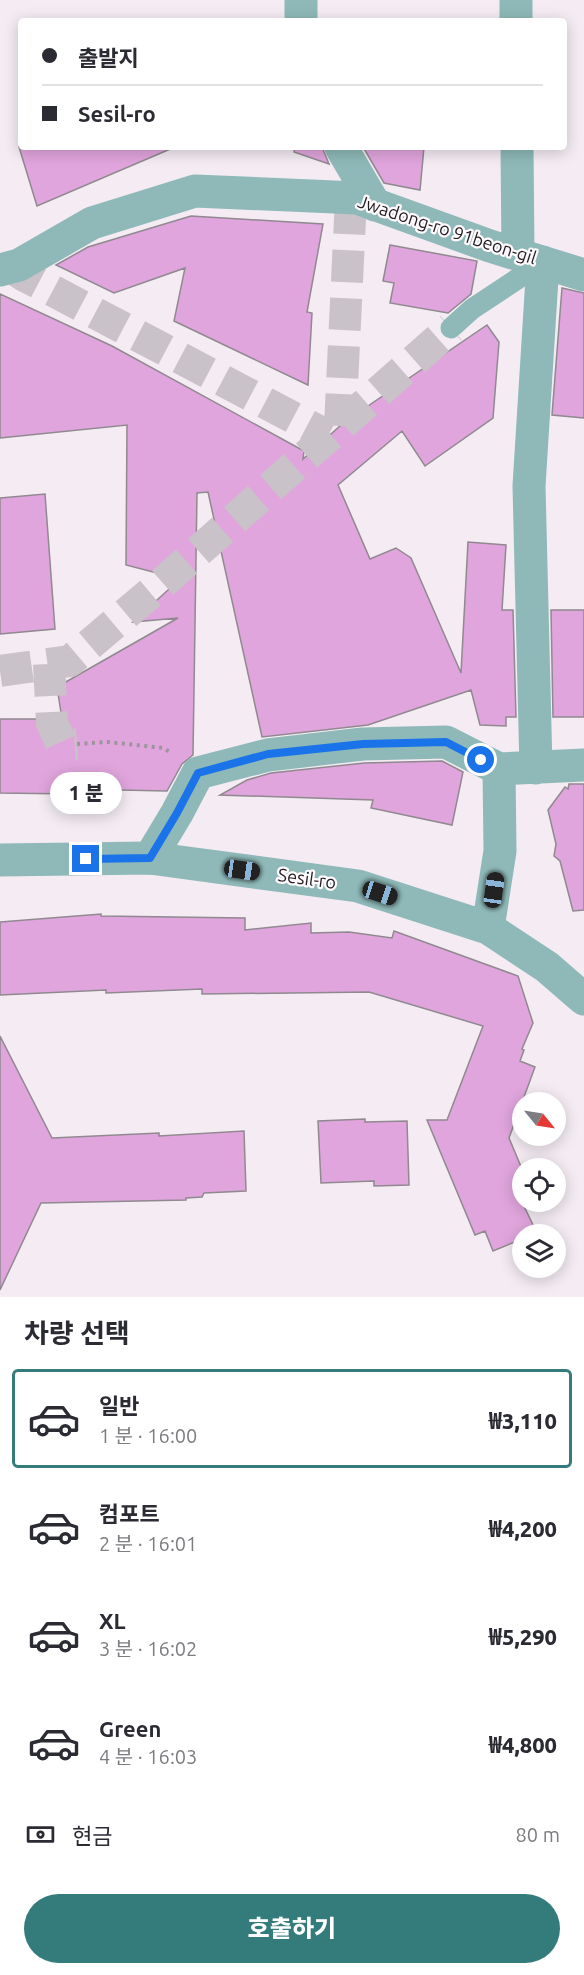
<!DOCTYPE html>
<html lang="ko">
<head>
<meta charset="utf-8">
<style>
	:root { --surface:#fff; --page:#f2f2f3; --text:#2b2b33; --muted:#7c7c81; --line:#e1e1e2; --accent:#337c7b }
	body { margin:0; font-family:Ubuntu,"Noto Sans KR",sans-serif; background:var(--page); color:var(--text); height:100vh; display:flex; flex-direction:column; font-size:22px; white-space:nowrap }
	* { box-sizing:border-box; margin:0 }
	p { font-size:20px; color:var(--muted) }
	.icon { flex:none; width:33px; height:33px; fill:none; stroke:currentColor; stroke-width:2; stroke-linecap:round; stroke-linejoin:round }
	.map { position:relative; height:1297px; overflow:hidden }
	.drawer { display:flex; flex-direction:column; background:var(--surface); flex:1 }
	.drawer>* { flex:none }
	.banner { position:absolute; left:18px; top:18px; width:549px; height:132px; border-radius:6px; box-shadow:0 3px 15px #0003; display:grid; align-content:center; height:132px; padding:0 24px; background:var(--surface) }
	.needle { width:39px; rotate:120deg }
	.controls { position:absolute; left:512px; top:1092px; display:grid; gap:12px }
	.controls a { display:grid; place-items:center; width:54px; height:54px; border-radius:50%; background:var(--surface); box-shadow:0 3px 15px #0003; font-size:30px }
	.end { position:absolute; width:27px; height:27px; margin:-14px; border:8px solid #1a73e8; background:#fff; box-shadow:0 0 0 3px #fff }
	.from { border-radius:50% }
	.bubble { position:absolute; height:42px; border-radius:21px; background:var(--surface); box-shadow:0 3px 15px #0003; font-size:20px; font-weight:800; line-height:42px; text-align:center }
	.car { position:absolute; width:18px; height:36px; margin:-18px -9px; border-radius:8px; box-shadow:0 0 4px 2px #0007; background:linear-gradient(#222 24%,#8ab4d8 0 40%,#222 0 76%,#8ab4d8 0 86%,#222 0) }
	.banner b { display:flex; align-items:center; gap:21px; height:57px; font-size:22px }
	.banner b+b { border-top:2px solid var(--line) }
	.banner i { width:15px; height:15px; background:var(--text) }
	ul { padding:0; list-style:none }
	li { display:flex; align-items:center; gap:18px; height:99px; margin:0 12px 9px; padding:0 12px; border:3px solid transparent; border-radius:6px }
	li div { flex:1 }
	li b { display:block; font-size:22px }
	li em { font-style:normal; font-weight:800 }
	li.on { border-color:var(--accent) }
	li>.icon { width:54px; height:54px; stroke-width:1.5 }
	h2 { padding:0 24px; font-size:27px; line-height:72px }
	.pay { display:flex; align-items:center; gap:15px; height:66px; padding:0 24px; font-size:22px }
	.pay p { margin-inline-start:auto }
	.action { display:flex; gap:12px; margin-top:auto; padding:12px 24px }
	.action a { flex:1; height:69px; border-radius:36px; background:var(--accent); color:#fff; font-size:24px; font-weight:800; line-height:69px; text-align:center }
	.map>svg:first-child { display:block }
	.building { fill:#e0a5dd; stroke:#908990; stroke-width:1.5 }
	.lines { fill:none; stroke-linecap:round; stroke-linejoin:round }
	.pedestrian-tunnel { stroke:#cac2c9; stroke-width:32; stroke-dasharray:32 16; stroke-linecap:butt }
	.path { stroke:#9c969c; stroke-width:4; stroke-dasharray:3 4.5; stroke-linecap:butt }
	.service { stroke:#8eb9b8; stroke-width:21 }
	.minor { stroke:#8eb9b8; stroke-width:33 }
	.tertiary { stroke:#8eb9b8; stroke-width:33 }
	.route { stroke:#1a73e8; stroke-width:8 }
	.labels { text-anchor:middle; stroke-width:4.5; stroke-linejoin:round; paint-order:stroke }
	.street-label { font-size:18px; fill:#211e21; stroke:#fffafe }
</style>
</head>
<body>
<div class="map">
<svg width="584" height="1297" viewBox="0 0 584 1297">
	<rect width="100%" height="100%" fill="#f4ebf3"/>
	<!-- building -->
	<path class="building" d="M19,147H175L37,206Z
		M295,147H322L329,164L294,152Z
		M363,147H424L420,190L384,183Z
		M191,216L323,224L307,312L312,313L308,385L174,321L185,268L114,293L56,265L88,247Z
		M390,245L477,261L471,294L448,313L390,303L394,283L383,281Z
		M562,288L584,293V418L552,415Z
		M0,294L112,346L304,451L303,459L360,408L362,410L487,325L499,342L493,418L425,466L402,431L338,485L370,559L396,548L411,558L461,673L468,542L506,545L502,610H513L516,717H506V726L480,725L471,690L368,725L262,737L208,492L197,493L193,755L182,764L167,791L72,789L71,794L0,793V719H62L57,687L178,618L133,622L180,579L126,565L127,425L0,438Z
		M45,494L55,629L0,634V498Z
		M551,610H584V717H553Z
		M442,761L463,772L452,825L371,808L373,800L220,795L247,780L271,773L364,763Z
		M569,784H584V910L573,911L560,861L554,856L556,844L548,810L565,787L568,789Z
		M101,914V916L245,918V930L311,923V933L349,932L392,938L394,931L518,976L533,1023L522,1049L524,1050L520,1061L535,1067L509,1138L522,1169V1202L537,1233L522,1234V1239L493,1251L485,1231L475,1235L427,1120H447L483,1026L369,992L202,994V989L106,993V990L0,995V922Z
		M0,1036L52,1138L159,1133V1136L244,1131L246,1191L204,1193L202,1197L186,1198V1200L41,1203L0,1290Z
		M365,1119V1122L407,1121L409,1185L374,1186V1181L321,1183L318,1121Z"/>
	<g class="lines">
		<!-- pedestrian-tunnel -->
		<path class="pedestrian-tunnel" d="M11,267L23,275L328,436
			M340,426L351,198
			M49,664L52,723L62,745L77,744
			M0,671L70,661L160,585L451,328"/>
		<!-- path -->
		<path class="path" d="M77,744L108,742L164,748L171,753"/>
		<!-- service -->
		<path class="service" d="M451,328L472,309L543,262"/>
		<!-- minor -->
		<path class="minor" d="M301,0V21
			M516,0V21
			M341,147L375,205
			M517,147L518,254
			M0,270L19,265L92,223L195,191L357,198L490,246L584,275
			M536,768L529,486L543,262
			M150,858L177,813L198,773L268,755L363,744L446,742L499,769
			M488,928L500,851L499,769L584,765"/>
		<!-- tertiary -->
		<path class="tertiary" d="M0,860L150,858L358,886L488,928L547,967L584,999"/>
	</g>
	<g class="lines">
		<!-- route -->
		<path class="route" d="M86,859L150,858L177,813L198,773L268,754L363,744L446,742L481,760"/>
	</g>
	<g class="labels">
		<!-- street labels -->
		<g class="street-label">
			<text transform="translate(447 230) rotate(18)" y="6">Jwadong-ro 91beon-gil</text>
			<text transform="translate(307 879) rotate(8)" y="6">Sesil-ro</text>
		</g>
	</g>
</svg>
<div class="controls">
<a><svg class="needle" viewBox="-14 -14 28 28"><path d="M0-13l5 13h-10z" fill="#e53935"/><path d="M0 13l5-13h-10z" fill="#7c7c81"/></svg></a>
<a><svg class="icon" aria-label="locate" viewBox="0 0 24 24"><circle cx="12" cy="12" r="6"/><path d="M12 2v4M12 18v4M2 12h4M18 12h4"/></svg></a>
<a><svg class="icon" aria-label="layers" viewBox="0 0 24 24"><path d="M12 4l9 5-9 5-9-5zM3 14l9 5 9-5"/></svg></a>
</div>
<i class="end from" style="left:481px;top:760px"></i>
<i class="end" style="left:86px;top:859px"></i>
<div class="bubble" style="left:50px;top:772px;width:72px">1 분</div>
<i class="car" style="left:242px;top:870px;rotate:98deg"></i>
<i class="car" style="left:494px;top:890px;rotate:8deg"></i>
<i class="car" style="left:380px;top:893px;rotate:108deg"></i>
<div class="banner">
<b><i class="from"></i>출발지</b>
<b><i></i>Sesil-ro</b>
</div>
</div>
<section class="drawer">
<h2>차량 선택</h2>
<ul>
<li class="on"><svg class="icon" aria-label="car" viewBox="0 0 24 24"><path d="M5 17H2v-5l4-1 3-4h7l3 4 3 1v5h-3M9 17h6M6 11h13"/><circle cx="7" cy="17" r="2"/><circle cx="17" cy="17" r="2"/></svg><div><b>일반</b><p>1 분 · 16:00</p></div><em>₩3,110</em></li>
<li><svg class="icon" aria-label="car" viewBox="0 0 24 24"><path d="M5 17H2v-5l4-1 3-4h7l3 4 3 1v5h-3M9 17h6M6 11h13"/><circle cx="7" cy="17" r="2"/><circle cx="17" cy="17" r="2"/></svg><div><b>컴포트</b><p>2 분 · 16:01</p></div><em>₩4,200</em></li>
<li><svg class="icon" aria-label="car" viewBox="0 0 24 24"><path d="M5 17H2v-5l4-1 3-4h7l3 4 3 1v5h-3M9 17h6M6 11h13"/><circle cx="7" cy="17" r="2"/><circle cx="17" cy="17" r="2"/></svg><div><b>XL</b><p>3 분 · 16:02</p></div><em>₩5,290</em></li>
<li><svg class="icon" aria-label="car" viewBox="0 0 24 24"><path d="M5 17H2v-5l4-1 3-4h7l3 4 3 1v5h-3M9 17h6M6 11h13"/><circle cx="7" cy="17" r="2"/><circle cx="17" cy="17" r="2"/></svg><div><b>Green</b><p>4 분 · 16:03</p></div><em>₩4,800</em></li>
</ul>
<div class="pay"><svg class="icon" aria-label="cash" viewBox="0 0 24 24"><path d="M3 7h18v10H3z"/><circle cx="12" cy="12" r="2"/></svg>현금<p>80 m</p></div>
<div class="action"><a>호출하기</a></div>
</section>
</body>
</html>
